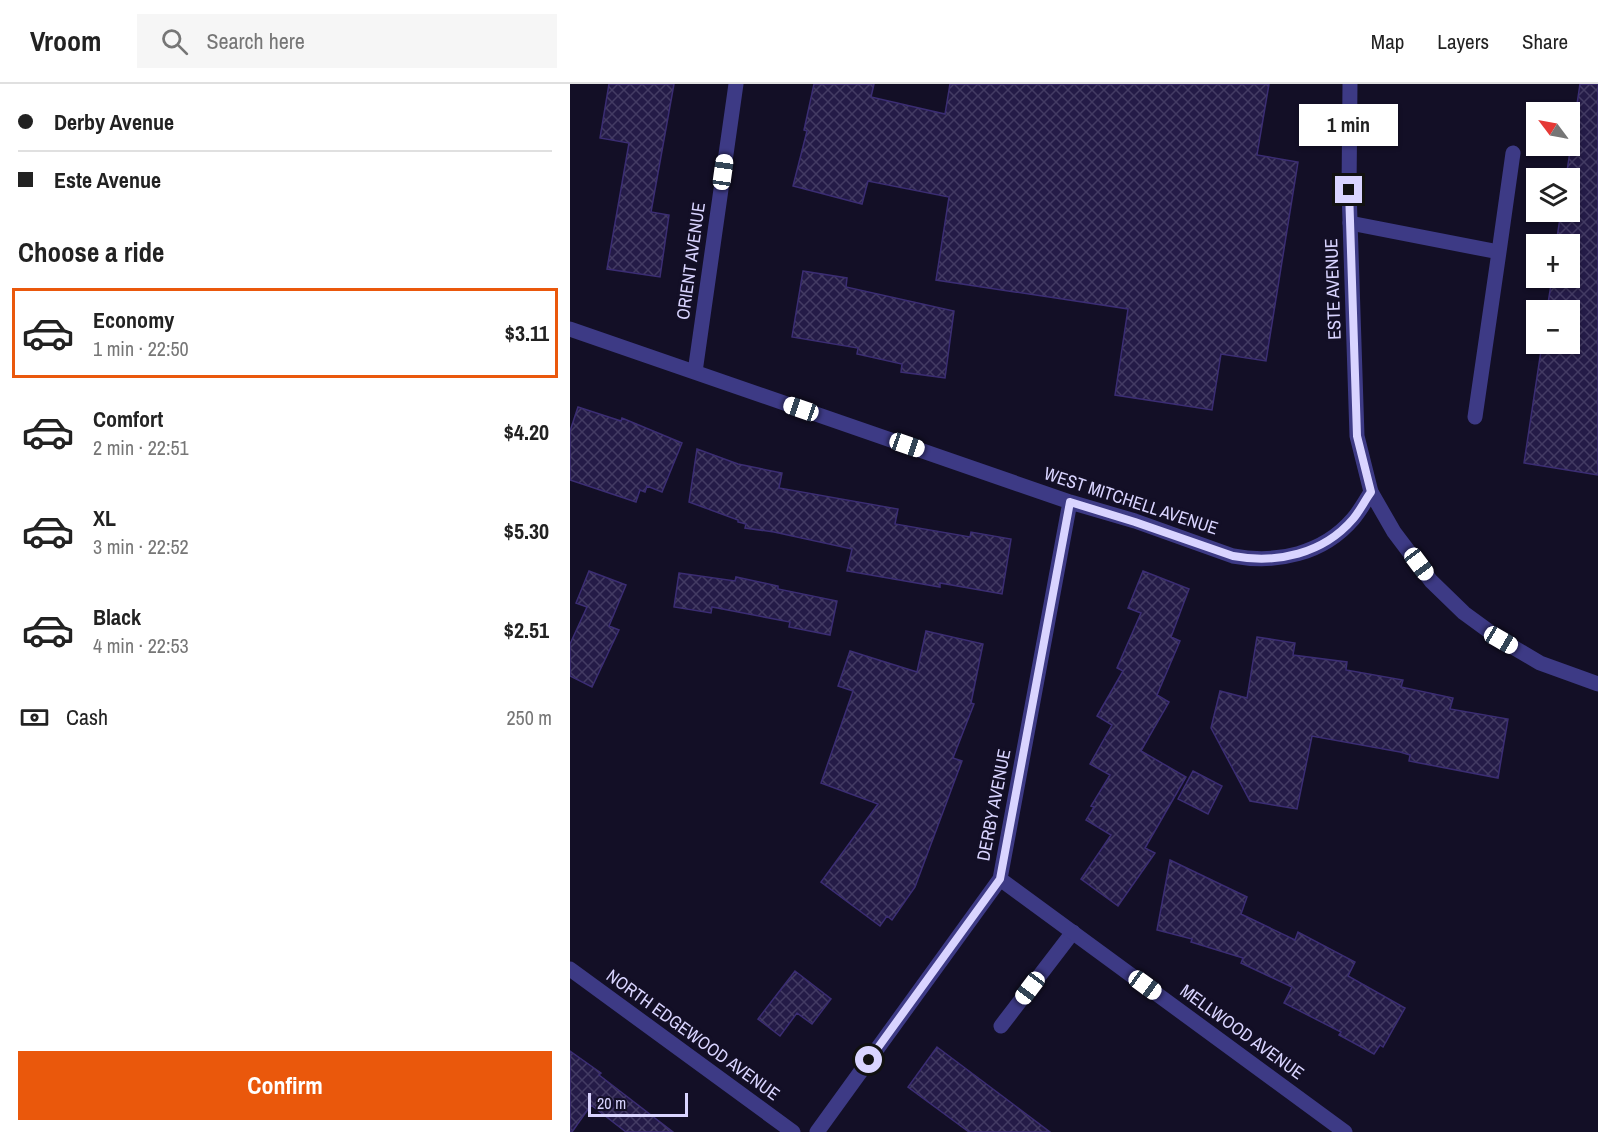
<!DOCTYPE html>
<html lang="en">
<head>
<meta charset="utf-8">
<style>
	:root { --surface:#fff; --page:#f6f6f6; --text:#222; --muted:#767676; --line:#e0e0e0; --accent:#ea580c }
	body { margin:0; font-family:"Archivo Narrow",sans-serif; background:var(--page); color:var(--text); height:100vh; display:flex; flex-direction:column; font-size:22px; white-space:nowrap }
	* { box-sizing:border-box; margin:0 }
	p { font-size:20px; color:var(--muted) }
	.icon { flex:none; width:33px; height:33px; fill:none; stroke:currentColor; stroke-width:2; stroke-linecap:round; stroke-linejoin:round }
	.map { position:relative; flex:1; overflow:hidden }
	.sheet { display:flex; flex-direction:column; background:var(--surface); width:570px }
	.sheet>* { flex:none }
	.banner { display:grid; align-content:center; height:132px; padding:0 18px; background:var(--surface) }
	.needle { width:39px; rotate:302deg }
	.controls { position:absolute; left:956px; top:18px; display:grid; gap:12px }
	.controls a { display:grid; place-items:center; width:54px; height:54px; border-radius:0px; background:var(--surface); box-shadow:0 2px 4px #0004; font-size:30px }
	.scale { position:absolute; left:18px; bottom:15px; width:100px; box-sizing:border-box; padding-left:6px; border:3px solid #d9d4ff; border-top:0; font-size:16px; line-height:21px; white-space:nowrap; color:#d9d4ff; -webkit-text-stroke:4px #130f26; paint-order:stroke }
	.end { position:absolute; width:27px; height:27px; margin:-14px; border:8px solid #d9d4ff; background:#111; box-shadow:0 0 0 3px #111 }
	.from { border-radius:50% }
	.bubble { position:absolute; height:42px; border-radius:0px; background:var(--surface); box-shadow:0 2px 4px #0004; font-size:20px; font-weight:800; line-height:42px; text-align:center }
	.car { position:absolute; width:18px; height:36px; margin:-18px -9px; border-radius:8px; box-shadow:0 0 4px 2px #0007; background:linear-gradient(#fff 24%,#345 0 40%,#fff 0 76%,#345 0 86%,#fff 0) }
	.banner b { display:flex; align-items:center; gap:21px; height:57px; font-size:22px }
	.banner b+b { border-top:2px solid var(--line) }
	.banner i { width:15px; height:15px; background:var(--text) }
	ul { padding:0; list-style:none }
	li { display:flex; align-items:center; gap:18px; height:90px; margin:0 12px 9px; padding:0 6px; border:3px solid transparent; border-radius:0px }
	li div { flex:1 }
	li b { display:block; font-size:22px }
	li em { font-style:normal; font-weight:800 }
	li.selected { border-color:var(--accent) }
	li>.icon { width:54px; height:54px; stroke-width:1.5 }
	h2 { padding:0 18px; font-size:27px; line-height:72px }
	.pay { display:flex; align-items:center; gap:15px; height:66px; padding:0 18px; font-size:22px }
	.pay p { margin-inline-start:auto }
	.action { display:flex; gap:12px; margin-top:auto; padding:12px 18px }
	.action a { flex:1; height:69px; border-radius:0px; background:var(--accent); color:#fff; font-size:24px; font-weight:800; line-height:69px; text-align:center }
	header { display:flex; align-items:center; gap:36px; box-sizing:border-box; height:84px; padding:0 30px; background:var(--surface); border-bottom:2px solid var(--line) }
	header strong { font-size:28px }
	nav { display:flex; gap:33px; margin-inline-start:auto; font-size:21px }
	.search { width:420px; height:54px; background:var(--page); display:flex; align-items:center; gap:15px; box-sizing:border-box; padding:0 21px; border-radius:0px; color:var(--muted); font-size:22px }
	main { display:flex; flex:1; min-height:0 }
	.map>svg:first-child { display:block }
	.building { fill:url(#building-cross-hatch); stroke:#3b2d73; stroke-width:1.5 }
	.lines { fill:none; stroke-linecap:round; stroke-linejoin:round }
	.service { stroke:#3d3a85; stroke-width:15 }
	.minor { stroke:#3d3a85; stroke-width:15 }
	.tertiary { stroke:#3d3a85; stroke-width:15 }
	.route { stroke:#d9d4ff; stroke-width:8 }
	.labels { text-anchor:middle; stroke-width:6; stroke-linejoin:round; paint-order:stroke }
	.street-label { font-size:18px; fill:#d9d4ff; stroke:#130f26 }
</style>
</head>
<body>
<header>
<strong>Vroom</strong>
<div class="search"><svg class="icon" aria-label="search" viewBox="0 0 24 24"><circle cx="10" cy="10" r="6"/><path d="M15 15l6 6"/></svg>Search here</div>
<nav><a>Map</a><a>Layers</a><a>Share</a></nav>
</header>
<main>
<section class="sheet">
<div class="banner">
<b><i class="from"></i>Derby Avenue</b>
<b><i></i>Este Avenue</b>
</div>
<h2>Choose a ride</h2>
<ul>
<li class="selected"><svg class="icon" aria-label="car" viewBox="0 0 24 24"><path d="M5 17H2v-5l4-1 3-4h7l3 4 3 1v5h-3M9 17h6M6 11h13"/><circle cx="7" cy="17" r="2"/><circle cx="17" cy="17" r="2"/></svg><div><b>Economy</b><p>1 min · 22:50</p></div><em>$3.11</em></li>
<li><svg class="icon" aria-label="car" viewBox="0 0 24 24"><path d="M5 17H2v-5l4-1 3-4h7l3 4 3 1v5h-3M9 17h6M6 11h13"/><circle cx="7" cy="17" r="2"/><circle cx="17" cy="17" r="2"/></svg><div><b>Comfort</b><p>2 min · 22:51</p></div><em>$4.20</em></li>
<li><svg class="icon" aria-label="car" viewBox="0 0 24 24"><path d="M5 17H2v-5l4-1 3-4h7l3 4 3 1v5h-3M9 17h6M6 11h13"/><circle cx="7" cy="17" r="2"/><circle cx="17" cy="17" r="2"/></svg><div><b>XL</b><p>3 min · 22:52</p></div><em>$5.30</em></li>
<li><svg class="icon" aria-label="car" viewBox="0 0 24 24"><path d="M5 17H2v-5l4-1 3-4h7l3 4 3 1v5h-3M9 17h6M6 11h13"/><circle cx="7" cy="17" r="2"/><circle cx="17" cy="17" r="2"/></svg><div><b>Black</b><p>4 min · 22:53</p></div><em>$2.51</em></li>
</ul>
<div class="pay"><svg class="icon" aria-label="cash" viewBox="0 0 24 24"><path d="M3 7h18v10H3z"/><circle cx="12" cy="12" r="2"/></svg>Cash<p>250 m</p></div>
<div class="action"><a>Confirm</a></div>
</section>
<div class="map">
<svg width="1028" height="1048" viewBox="0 0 1028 1048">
	<defs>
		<pattern id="building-cross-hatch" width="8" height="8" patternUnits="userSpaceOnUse" patternTransform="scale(1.5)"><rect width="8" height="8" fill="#241b47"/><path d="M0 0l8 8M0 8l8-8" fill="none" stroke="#433b63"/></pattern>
	</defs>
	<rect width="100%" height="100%" fill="#130f26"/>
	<!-- building -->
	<path class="building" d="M39,0H104L81,128L99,131L90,193L37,185L59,59L30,54Z
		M244,0H304L301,13L375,30L380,0H699L687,71L728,78L696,277L651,270L642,326L545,311L558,225L366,196L379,113L298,97L292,120L223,102L237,47L234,46Z
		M1010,0H1028V391L954,379L972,260H999V226H977L982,194H999V160H986L991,128H999V94H996Z
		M233,187L277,194L276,203L384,227L375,294L331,288L332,280L287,270L288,264L222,253Z
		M8,323L51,337L52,334L112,359L92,408L77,402L75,408L70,406L66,418L0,396V347Z
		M127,365L168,380L212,389L209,404L328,425L325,440L400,453L401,448L441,455L432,510L370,499V503L277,487L282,465L204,448L175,444L176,440L168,438V436L119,418Z
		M19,487L56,501L39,542L49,546L22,603L0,592V560L17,523L6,519Z
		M573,487L619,505L601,553L610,557L587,611L599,618L571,667L616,693L575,764L585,769L548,822L511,795L541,751L516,736L524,723L521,722L540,691L520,680L542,641L527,632L553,587L547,584L571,529L558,524Z
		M109,489L165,497L166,493L208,502V505L267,517L260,551L219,543L220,538L142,523L141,529L104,523Z
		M356,547L413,560L401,619L404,620L383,674L392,677L345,803L322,836L317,832L310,842L251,798L308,720L251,699L283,607L268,602L280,567L347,588Z
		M687,553L725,559L723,571L777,578L776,586L833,596L831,603L883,614L880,625L938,635L928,694L839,677L840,671L830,668L742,652L727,725L680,717L641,644L650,607L677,614Z
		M623,687L652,702L638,730L608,715Z
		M600,776L677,813L671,830L725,856L728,848L785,878L778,892L835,924L813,963L810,961L804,970L769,951L771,948L714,919L722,903L671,879L673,874L621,858L622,855L587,846Z
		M225,887L261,915L242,940L227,929L210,952L188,935Z
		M367,963L480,1048H399L338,1003Z
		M0,967L31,989L29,991L103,1048H56L21,1021L2,1048H0Z"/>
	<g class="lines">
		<!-- service -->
		<path class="service" d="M780,139L929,168L905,333
			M929,168L943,69
			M431,942L503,848"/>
		<!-- minor -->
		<path class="minor" d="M0,245L500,418L565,437L663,472C707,480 753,470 783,435C790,427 796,416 801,408
			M125,288L166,0
			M430,795L775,1048
			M0,885L223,1048
			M247,1048L430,795L500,418"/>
		<!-- tertiary -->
		<path class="tertiary" d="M780,0L779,106L787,352L801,408L824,448L861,497L894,529L931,556L970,579L1028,600"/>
	</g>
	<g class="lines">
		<!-- route -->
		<path class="route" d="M299,976L430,795L500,418L565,438L663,472C707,480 753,470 783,435C790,427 795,416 801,408L787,352L779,106"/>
	</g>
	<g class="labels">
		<!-- street labels -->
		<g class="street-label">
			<text transform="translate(121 177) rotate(-82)" y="6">ORIENT AVENUE</text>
			<text transform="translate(763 205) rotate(-92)" y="6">ESTE AVENUE</text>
			<text transform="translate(561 417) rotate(18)" y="6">WEST MITCHELL AVENUE</text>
			<text transform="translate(424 721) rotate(-79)" y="6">DERBY AVENUE</text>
			<text transform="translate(672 948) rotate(36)" y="6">MELLWOOD AVENUE</text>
			<text transform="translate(123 951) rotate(36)" y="6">NORTH EDGEWOOD AVENUE</text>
		</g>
	</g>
</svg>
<div class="controls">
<a><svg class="needle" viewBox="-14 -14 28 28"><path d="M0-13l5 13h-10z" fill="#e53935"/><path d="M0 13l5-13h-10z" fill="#767676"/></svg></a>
<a><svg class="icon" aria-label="layers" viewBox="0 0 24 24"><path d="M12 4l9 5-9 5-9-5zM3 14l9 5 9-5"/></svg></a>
<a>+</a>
<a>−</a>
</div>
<div class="scale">20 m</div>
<i class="end from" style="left:299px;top:976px"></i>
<i class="end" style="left:779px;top:106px"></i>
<div class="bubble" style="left:729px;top:20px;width:99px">1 min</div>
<i class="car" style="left:153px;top:88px;rotate:8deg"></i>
<i class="car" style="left:231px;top:325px;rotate:289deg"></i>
<i class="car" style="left:337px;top:361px;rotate:109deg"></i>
<i class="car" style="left:849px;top:480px;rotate:143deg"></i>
<i class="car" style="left:931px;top:556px;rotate:120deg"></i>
<i class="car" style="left:575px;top:901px;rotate:126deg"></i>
<i class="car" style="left:460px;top:904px;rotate:217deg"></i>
</div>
</main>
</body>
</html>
